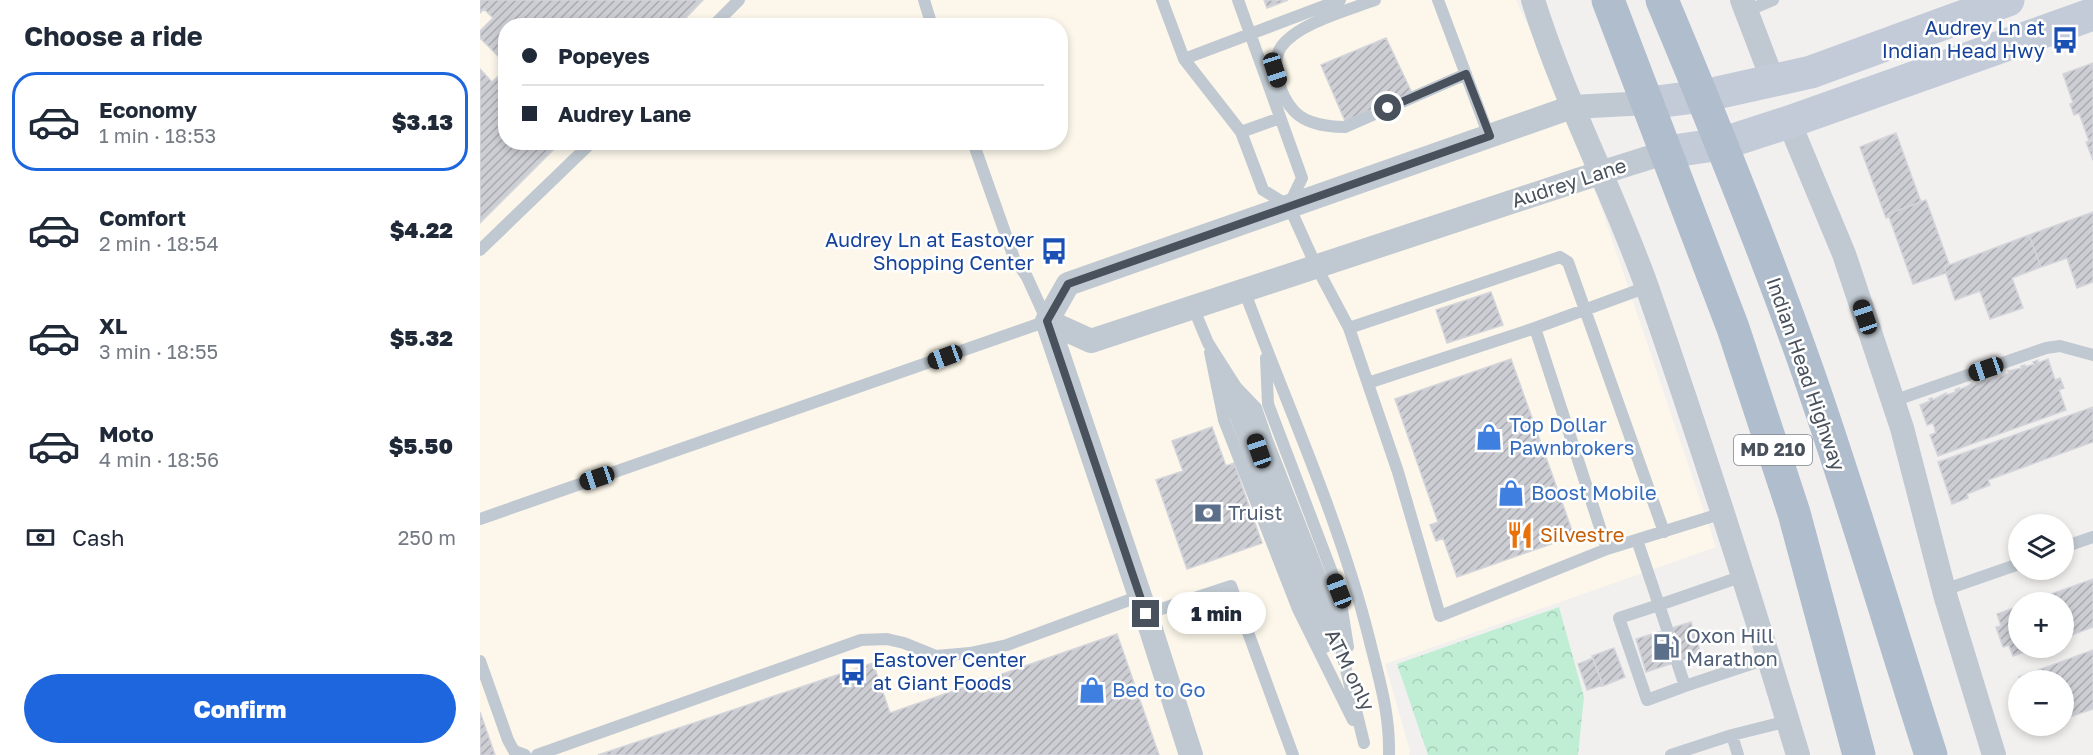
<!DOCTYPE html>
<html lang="en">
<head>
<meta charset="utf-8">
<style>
	:root { --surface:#fff; --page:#f2f2f3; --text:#1f2937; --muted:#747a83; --line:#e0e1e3; --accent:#1e66dd }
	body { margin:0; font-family:"Golos Text",sans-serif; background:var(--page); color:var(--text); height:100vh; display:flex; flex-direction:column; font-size:22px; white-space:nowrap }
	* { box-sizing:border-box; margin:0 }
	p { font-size:20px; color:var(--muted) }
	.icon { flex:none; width:33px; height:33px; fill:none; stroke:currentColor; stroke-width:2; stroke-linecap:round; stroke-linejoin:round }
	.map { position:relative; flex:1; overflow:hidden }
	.panel { display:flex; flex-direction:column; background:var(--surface); width:480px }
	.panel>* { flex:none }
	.banner { position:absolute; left:18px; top:18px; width:570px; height:132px; border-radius:24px; box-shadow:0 3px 9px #0003; display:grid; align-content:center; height:132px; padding:0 24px; background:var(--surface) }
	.fabs { position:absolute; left:1528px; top:514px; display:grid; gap:12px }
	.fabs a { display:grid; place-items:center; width:66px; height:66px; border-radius:50%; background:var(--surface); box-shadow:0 3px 9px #0003; font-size:30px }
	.end { position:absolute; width:27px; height:27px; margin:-14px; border:8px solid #48515c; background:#fff; box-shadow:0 0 0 3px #fff }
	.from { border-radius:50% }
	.bubble { position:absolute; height:42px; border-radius:21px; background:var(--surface); box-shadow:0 3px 9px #0003; font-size:20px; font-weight:800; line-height:42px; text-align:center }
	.car { position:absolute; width:18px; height:36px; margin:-18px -9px; border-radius:8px; box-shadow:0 0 4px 2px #0007; background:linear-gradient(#222 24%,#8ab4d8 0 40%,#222 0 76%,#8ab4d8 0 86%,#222 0) }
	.banner b { display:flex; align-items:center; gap:21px; height:57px; font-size:22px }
	.banner b+b { border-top:2px solid var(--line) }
	.banner i { width:15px; height:15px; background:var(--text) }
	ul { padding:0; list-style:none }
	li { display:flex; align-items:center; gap:18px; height:99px; margin:0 12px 9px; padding:0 12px; border:3px solid transparent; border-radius:24px }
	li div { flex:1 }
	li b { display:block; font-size:22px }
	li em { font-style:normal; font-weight:800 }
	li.on { border-color:var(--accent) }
	li>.icon { width:54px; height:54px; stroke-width:1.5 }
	h2 { padding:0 24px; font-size:27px; line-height:72px }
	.pay { display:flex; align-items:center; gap:15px; height:66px; padding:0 24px; font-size:22px }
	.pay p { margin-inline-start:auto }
	.primary-button { display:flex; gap:12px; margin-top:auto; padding:12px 24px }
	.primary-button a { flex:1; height:69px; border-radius:36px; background:var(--accent); color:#fff; font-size:24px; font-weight:800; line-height:69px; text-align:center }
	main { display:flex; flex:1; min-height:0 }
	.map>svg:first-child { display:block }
	.commercial { fill:#fcf7ea; fill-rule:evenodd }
	.forest { fill:url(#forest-crowns) }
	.building { fill:url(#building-hatch); stroke:#d4d5db; stroke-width:1.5 }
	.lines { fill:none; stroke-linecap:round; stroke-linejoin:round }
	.lane { stroke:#c0c9d1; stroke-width:12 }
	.street { stroke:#c0c9d1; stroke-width:24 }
	.secondary { stroke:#c3cbd8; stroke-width:33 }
	.primary { stroke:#b0bdcd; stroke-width:33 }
	.route { stroke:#48515c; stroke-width:8 }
	.labels { text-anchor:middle; stroke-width:5; stroke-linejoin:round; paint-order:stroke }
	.shield { fill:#fff; stroke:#7f858d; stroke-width:1.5 }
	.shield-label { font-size:18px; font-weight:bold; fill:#48515c }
	.transit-label { font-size:20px; fill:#164399; stroke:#fff; text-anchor:end }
	.street-label { font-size:20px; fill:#48515c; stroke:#fff }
	.shop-label { font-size:20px; fill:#366cbe; stroke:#fff; text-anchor:start }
	.service-label { font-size:20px; fill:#4e5e75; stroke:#fff; text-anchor:start }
	.food-label { font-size:20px; fill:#c56008; stroke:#fff; text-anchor:start }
</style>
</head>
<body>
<main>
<section class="panel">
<h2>Choose a ride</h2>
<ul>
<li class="on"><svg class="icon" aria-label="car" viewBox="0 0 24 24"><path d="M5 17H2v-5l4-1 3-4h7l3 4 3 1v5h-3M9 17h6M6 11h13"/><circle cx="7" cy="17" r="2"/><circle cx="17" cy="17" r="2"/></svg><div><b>Economy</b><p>1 min · 18:53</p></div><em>$3.13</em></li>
<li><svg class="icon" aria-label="car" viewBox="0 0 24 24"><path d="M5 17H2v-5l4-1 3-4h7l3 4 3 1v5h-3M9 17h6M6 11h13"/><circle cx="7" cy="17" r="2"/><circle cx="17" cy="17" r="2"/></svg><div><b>Comfort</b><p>2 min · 18:54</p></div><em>$4.22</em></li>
<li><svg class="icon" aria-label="car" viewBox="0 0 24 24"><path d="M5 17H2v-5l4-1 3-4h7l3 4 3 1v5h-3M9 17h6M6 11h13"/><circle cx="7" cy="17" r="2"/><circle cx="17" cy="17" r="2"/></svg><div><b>XL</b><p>3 min · 18:55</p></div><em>$5.32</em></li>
<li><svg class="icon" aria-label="car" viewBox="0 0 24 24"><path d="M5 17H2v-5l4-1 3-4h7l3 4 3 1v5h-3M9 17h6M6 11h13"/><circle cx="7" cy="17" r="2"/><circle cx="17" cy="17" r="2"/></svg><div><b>Moto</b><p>4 min · 18:56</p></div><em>$5.50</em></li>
</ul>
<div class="pay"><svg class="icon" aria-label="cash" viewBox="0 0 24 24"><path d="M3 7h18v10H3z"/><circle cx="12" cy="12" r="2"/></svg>Cash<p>250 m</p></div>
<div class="primary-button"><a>Confirm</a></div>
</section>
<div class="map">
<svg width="1613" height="755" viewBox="0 0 1613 755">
	<defs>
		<pattern id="forest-crowns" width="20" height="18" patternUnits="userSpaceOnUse" patternTransform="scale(1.5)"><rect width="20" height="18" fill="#bfeed4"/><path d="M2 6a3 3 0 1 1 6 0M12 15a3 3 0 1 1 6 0" fill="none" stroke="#a6ceb8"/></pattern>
		<pattern id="building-hatch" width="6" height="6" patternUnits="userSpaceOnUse" patternTransform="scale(1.5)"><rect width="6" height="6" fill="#ccced4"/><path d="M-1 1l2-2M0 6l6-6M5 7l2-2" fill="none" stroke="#a8aaaf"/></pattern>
	</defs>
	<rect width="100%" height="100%" fill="#f2f0ef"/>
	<!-- commercial -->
	<path class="commercial" d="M0,0H1036L1061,54L1122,210L1236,547L905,664L930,751L929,755H0ZM26,26H580V142H26Z"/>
	<!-- forest -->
	<path class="forest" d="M1079,607L1104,697L1098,755H948L917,664Z"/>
	<!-- building -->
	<path class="building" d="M0,0H223L198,26H26V64L0,38V31L13,18L4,9L0,13Z
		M784,0H808L787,8Z
		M906,38L932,93L865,121L841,65Z
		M1613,63V140L1609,141L1599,113L1594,115L1590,104L1593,103L1583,74Z
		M0,69L12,82L26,69V142H81L0,223Z
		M1416,133L1441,202L1408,214L1409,217L1406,218L1380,147Z
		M1613,140V160L1606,142Z
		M1446,200L1469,264L1464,267L1466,273L1433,284L1408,214Z
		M1613,212V282L1597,288L1587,258L1561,267L1549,235Z
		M1549,235L1561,267L1532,278L1543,308L1510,319L1500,291L1475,300L1464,267Z
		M1011,292L1023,325L967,343L956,310Z
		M1031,359L1094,536L977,577L963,538L956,541L950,525L958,522L915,399Z
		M1568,359L1575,380L1580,378L1584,388L1579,390L1586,410L1458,456L1450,435L1456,433L1453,423L1447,425L1440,405L1450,401L1449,399L1452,398L1453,400L1466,393V395L1476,392L1475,390L1479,388V390L1492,384V386L1502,382V380L1505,379L1506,381L1516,377L1515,376L1519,377L1529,373L1528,371L1542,368L1541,366L1545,365L1546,367L1554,364L1553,362L1558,360V363Z
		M1613,407V442L1508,480L1510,485L1487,494L1488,498L1472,504L1458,462Z
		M732,427L746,466L754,463L782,543L707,569L676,480L703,471L692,441Z
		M1613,579V627L1584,638V603H1546Z
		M1539,606V648H1556L1533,656L1529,645L1523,647L1516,627L1521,626L1517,614Z
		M1211,622L1221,654L1166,672L1156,639Z
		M637,634L679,755H118L393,663L410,713Z
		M1134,648L1145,677L1123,686L1112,656Z
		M1613,650V709L1584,719V681H1541L1539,677Z
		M1113,658L1123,685L1107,690L1098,664Z
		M0,712L15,755H0Z"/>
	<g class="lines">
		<!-- lane -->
		<path class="lane" d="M444,0L452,26
			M682,0L704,59L761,132L800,118
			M758,0L822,178L809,205
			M895,0C869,10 818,23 801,47C790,64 800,96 814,111C826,124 849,127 865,127L986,74
			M958,0L1009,136
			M1267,11L1293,0
			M233,26L259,0
			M704,59L860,0
			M761,132L783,190L809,206L836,266L869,328L918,472L960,616L1127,549
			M0,250L112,142
			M764,290C807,406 859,518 889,638C899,679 910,713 909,755
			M713,307L728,343L756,387L776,408L787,440L848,596L884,743
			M869,328L1080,257L1088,262L1184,532
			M1055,328L1167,287
			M730,352L744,420L818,609L873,720
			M786,358L788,404L859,591L868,647
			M742,381L845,647
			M888,383L1055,328L1127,549L1243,513
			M759,394L779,451L838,600L853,644
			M1413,401L1566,348L1580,346L1613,355
			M0,519L567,321L547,277L534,258L493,142
			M1157,540L1179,605L1263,576
			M1584,547L1613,537
			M1464,590L1539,564
			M666,614L751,586L813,755
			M1187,629L1179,605L1139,618L1167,700L1205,686
			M0,661L28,740L34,751L45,755
			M1197,662L1205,686L1289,658
			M1252,735L1308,721
			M57,755L381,640L407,639L424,643L456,656L490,653L527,645L660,596
			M1191,755L1252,735L1258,755"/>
		<!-- street -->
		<path class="street" d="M1053,0C1084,99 1132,190 1167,287C1221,442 1271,598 1318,755
			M1262,0L1293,81
			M1309,122L1364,254L1422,428L1466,598L1514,755
			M567,321L611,341L1098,180L1187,152
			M711,755L666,614L567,321L588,284L1092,107L1168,103"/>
		<!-- secondary -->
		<path class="secondary" d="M1168,103L1223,96L1331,72L1528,0
			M1187,152L1241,144L1309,122L1613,14"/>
		<!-- primary -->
		<path class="primary" d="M1128,0L1253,328L1314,513L1379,755
			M1182,0C1234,124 1285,249 1329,375C1373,501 1410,628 1451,755"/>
	</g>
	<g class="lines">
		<!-- route -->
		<path class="route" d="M666,614L567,321L588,284L1010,136L986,74L908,108"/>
	</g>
	<!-- icons -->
	<defs>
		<symbol id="bus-bare" viewBox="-9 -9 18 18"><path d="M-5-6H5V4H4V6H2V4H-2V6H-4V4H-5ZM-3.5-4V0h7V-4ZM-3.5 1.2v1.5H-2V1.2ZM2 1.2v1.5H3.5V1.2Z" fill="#1a4fb4" stroke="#fff" stroke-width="2.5" paint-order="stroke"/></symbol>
		<symbol id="shop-bare" viewBox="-9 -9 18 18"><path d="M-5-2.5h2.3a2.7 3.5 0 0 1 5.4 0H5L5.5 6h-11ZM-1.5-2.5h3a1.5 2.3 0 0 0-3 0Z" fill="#3f7fe0" stroke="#fff" stroke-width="2.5" paint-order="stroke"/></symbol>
		<symbol id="bank-bare" viewBox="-9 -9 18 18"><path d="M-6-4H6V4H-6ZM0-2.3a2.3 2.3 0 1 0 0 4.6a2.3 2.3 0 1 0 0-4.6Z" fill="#5c6f8a" stroke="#fff" stroke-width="2.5" paint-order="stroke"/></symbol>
		<symbol id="restaurant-bare" viewBox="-9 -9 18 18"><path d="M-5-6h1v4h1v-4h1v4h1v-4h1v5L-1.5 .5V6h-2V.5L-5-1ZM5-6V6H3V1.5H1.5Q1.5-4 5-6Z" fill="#e8710a" stroke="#fff" stroke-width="2.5" paint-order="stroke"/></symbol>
		<symbol id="fuel-bare" viewBox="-9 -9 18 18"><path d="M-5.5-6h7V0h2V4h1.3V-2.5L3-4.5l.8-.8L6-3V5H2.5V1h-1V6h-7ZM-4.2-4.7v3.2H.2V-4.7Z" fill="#5c6f8a" stroke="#fff" stroke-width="2.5" paint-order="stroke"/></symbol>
	</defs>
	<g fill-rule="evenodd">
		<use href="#bus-bare" x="1566" y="21" width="38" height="38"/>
		<use href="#bus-bare" x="555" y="232" width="38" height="38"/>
		<use href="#shop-bare" x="990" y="418" width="38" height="38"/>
		<use href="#shop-bare" x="1012" y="474" width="38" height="38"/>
		<use href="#bank-bare" x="709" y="494" width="38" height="38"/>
		<use href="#restaurant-bare" x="1021" y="516" width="38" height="38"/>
		<use href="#fuel-bare" x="1167" y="628" width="38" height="38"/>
		<use href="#bus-bare" x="354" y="653" width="38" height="38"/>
		<use href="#shop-bare" x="593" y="671" width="38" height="38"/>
	</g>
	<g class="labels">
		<!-- shield labels -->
		<rect class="shield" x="1254" y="435" width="78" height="30" rx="4.5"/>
		<g class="shield-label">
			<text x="1293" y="456">MD 210</text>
		</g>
		<!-- transit labels -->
		<g class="transit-label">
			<text x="1565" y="35">Audrey Ln at<tspan x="1565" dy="23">Indian Head Hwy</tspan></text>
			<text x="554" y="247">Audrey Ln at Eastover<tspan x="554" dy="23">Shopping Center</tspan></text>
			<text x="393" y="667" text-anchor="start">Eastover Center<tspan x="393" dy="23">at Giant Foods</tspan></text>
		</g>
		<!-- street labels -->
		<g class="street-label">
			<text transform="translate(1089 183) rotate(-18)" y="7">Audrey Lane</text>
			<text transform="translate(1326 374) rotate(71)" y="7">Indian Head Highway</text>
			<text transform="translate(870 670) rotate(64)" y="7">ATM only</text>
		</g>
		<!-- shop labels -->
		<g class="shop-label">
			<text x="1029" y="432">Top Dollar<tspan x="1029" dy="23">Pawnbrokers</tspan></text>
			<text x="1051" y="500">Boost Mobile</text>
			<text x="632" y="697">Bed to Go</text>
		</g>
		<!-- service labels -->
		<g class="service-label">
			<text x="748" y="520">Truist</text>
			<text x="1206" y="643">Oxon Hill<tspan x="1206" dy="23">Marathon</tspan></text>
		</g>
		<!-- food labels -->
		<g class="food-label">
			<text x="1060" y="542">Silvestre</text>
		</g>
	</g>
</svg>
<div class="fabs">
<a><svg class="icon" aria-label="layers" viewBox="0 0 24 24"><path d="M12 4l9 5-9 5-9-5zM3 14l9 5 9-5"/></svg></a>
<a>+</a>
<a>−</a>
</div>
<i class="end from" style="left:908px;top:108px"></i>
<i class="end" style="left:666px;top:614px"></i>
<div class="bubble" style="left:687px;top:592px;width:99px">1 min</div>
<i class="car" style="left:795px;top:70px;rotate:162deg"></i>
<i class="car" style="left:1385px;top:317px;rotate:341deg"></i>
<i class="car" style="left:465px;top:357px;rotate:250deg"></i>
<i class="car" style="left:1506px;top:369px;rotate:251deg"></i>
<i class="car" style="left:779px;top:451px;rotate:341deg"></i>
<i class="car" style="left:117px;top:478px;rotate:251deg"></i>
<i class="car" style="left:859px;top:591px;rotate:339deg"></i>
<div class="banner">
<b><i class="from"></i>Popeyes</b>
<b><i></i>Audrey Lane</b>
</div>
</div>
</main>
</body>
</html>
